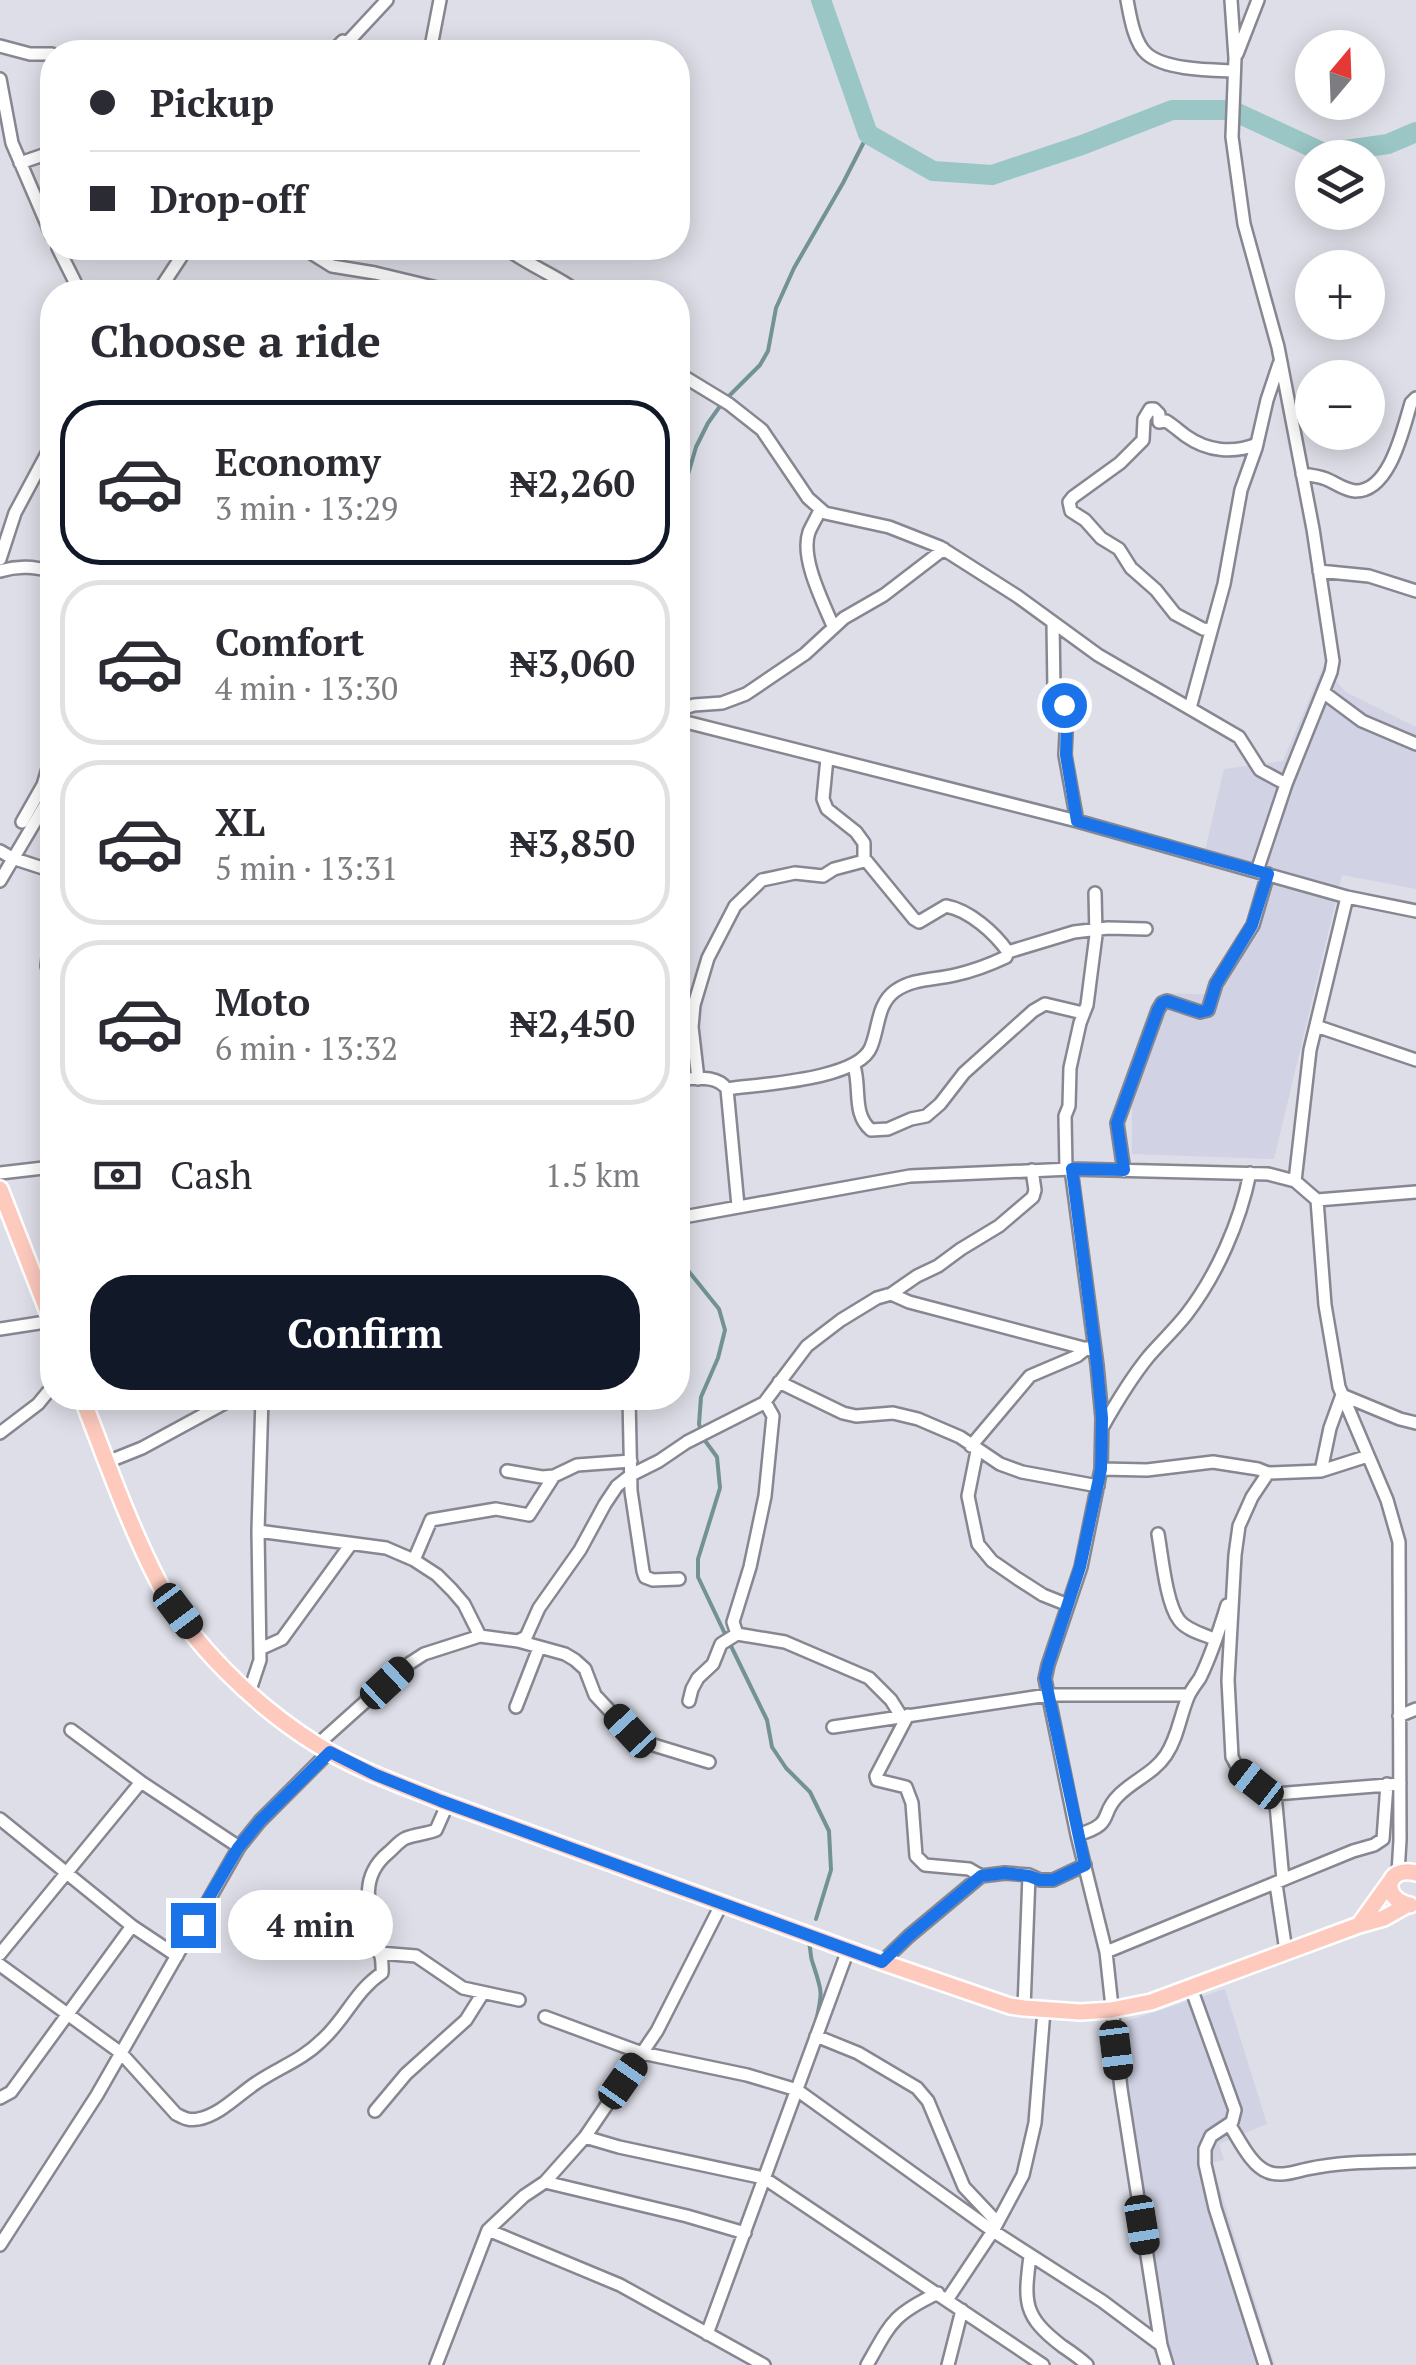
<!DOCTYPE html>
<html lang="en">
<head>
<meta charset="utf-8">
<style>
	:root { --surface:#fff; --page:#f2f2f3; --text:#2b2b33; --muted:#7c7c81; --line:#e1e1e2; --accent:#111827 }
	body { margin:0; font-family:"PT Serif",serif; background:var(--page); color:var(--text); height:100vh; display:flex; flex-direction:column; font-size:38px; white-space:nowrap }
	* { box-sizing:border-box; margin:0 }
	p { font-size:32px; color:var(--muted) }
	.icon { flex:none; width:55px; height:55px; fill:none; stroke:currentColor; stroke-width:2; stroke-linecap:round; stroke-linejoin:round }
	.map { position:relative; flex:1; overflow:hidden }
	.details { position:absolute; left:40px; top:280px; width:650px; height:1130px; display:flex; flex-direction:column; background:var(--surface); border-radius:40px; box-shadow:0 5px 25px #0003 }
	.details>* { flex:none }
	.hud { position:absolute; left:40px; top:40px; width:650px; height:220px; border-radius:40px; box-shadow:0 5px 25px #0003; display:grid; align-content:center; height:220px; padding:0 50px; background:var(--surface) }
	.needle { width:65px; rotate:19deg }
	.fabs { position:absolute; left:1295px; top:30px; display:grid; gap:20px }
	.fabs a { display:grid; place-items:center; width:90px; height:90px; border-radius:50%; background:var(--surface); box-shadow:0 5px 25px #0003; font-size:50px }
	.end { position:absolute; width:45px; height:45px; margin:-22px; border:12px solid #1a73e8; background:#fff; box-shadow:0 0 0 5px #fff }
	.from { border-radius:50% }
	.bubble { position:absolute; height:70px; border-radius:35px; background:var(--surface); box-shadow:0 5px 25px #0003; font-size:32px; font-weight:600; line-height:70px; text-align:center }
	.car { position:absolute; width:30px; height:60px; margin:-30px -15px; border-radius:12px; box-shadow:0 0 8px 2px #0007; background:linear-gradient(#222 24%,#8ab4d8 0 40%,#222 0 76%,#8ab4d8 0 86%,#222 0) }
	.hud b { display:flex; align-items:center; gap:35px; height:95px; font-size:38px }
	.hud b+b { border-top:2px solid var(--line) }
	.hud i { width:25px; height:25px; background:var(--text) }
	ul { padding:0; list-style:none }
	li { display:flex; align-items:center; gap:30px; height:165px; margin:0 20px 15px; padding:0 30px; border:5px solid var(--line); border-radius:40px }
	li div { flex:1 }
	li b { display:block; font-size:38px }
	li em { font-style:normal; font-weight:600 }
	li.on { border-color:var(--accent) }
	li>.icon { width:90px; height:90px; stroke-width:1.5 }
	h2 { padding:0 50px; font-size:45px; line-height:120px }
	.pay { display:flex; align-items:center; gap:25px; height:110px; padding:0 50px; font-size:38px }
	.pay p { margin-inline-start:auto }
	.cta { display:flex; gap:20px; margin-top:auto; padding:20px 50px }
	.cta a { flex:1; height:115px; border-radius:40px; background:var(--accent); color:#fff; font-size:40px; font-weight:600; line-height:115px; text-align:center }
	.map>svg:first-child { display:block }
	.built { fill:#d1d2e4 }
	.lines { fill:none; stroke-linecap:round; stroke-linejoin:round }
	.stream { stroke:#739293; stroke-width:4 }
	.river { stroke:#9ac6c6; stroke-width:20 }
	.minor-casing { stroke:#868790; stroke-width:16 }
	.major-casing { stroke:#fff; stroke-width:20 }
	.minor { stroke:#fff; stroke-width:11 }
	.major { stroke:#fecabe; stroke-width:15 }
	.route { stroke:#1a73e8; stroke-width:12 }
</style>
</head>
<body>
<div class="map">
<svg width="1416" height="2365" viewBox="0 0 1416 2365">
	<rect width="100%" height="100%" fill="#dedee8"/>
	<!-- built -->
	<path class="built" d="M1323,667L1346,692L1416,727V889L1342,875L1274,1159L1132,1154V1107L1170,993L1219,995L1272,885L1203,859L1224,769L1283,761Z
		M1225,1989L1267,2124L1219,2144L1224,2160L1212,2163L1275,2365H1160L1114,2025Z"/>
	<g class="lines">
		<!-- stream -->
		<path class="stream" d="M678,509L696,447L708,423L723,402L760,365L768,351L776,308L794,268L843,183L868,134
			M678,1258L719,1309L725,1330L718,1358L701,1397L699,1424L703,1438L717,1457L720,1488L698,1559V1577L726,1636
			M730,1644L767,1720L772,1747L786,1768L810,1792L829,1831L831,1870L816,1919
			M808,1941C812,1949 809,1955 813,1964C822,1991 823,1992 816,2021"/>
		<!-- river -->
		<path class="river" d="M821,0L868,134L933,171L992,175L1082,145L1172,110H1231L1324,153L1388,144L1416,132"/>
		<defs>
			<path id="minor" d="M1127,0C1130,16 1134,43 1147,54C1166,70 1210,70 1234,71
				M1231,0L1235,58L1232,137L1244,224L1278,347L1313,529L1333,661L1331,672L1286,784L1257,871
				M0,46L30,54H52
				M332,52L343,41L346,44L387,0
				M430,52L440,0
				M1237,54L1258,0
				M0,79L12,143L52,236
				M20,163L52,152
				M58,248L80,292
				M303,248L332,266L375,273L454,292
				M506,248C529,266 556,275 578,292
				M158,292L187,248
				M678,373L729,404L762,430L808,498L825,513L889,527L940,547L1017,596L1098,655L1239,737L1260,770L1286,784
				M1302,474C1310,475 1318,476 1326,479C1336,483 1344,490 1355,491C1390,492 1403,429 1411,403L1416,398
				M820,510C817,517 812,525 809,532C800,558 823,602 833,626
				M0,559L15,513L52,444
				M0,571C19,565 34,567 52,571
				M1319,571L1369,576L1416,591
				M1053,623L1054,690L1067,713L1065,755L1077,821
				M1211,630L1203,629L1175,614L1156,590L1131,568L1119,549L1101,538L1085,520L1071,511L1069,502L1073,497L1120,463L1143,440L1144,419L1150,409H1154L1159,414V422L1166,421C1174,426 1179,431 1186,436C1207,451 1233,454 1257,444
				M1323,692L1362,721L1416,744
				M1190,708L1224,584L1241,490L1256,448L1267,400L1279,364
				M678,710L694,705L722,703L746,694L805,654L844,618L884,595L944,549
				M678,720L1077,821L1347,897L1416,911
				M827,758L823,799L827,809L856,832L864,843V858L914,919L919,922L946,906C969,910 995,933 1008,952
				M22,822L43,785L52,755
				M0,851L12,858L52,871
				M0,881L52,793
				M52,924L47,966L52,983
				M1316,1026L1416,1060
				M854,1066C861,1088 852,1114 871,1130L888,1129L911,1119L926,1116L940,1104L964,1073L1033,1011L1045,1004L1083,1013
				M678,1079C694,1079 716,1074 727,1089C760,1084 858,1080 871,1047C879,1028 877,1004 895,991C913,978 935,980 955,975C973,971 989,965 1006,957L1008,952L1074,932L1108,928L1146,929
				M698,1079L692,1027L694,1005L708,958L735,906L762,880L795,873L823,876L834,869L864,861V858
				M727,1089L738,1206
				M1066,1169L1065,1116L1069,1106L1070,1068L1080,1023L1087,1005L1096,935L1095,893
				M1071,1169L1097,1365L1102,1418L1101,1469L1081,1567L1048,1665L1045,1679L1077,1835L1106,1952L1121,2089L1161,2345L1167,2365
				M1124,1171L1117,1123L1158,1010L1162,1003L1167,1001L1200,1012L1208,1010L1216,984L1253,925L1268,874
				M0,1173L52,1167
				M1295,1181L1310,1050L1347,897
				M1317,1200L1325,1305L1339,1387L1387,1500L1399,1542L1400,1840L1398,1873
				M678,1218L910,1176L1071,1169L1268,1174L1295,1181L1317,1200L1416,1192
				M891,1294L909,1302L1095,1351
				M0,1329L52,1321
				M779,1382L843,1413L856,1416L893,1413L918,1419L960,1437L1000,1464L1022,1472L1098,1486
				M629,1398L631,1491L643,1571L645,1577L653,1580L679,1579
				M765,1402L773,1416L765,1496L750,1567L733,1622L737,1634L785,1642L869,1678L891,1700L901,1716
				M1102,1428C1116,1403 1131,1378 1149,1356C1161,1342 1175,1329 1186,1315C1217,1275 1240,1222 1250,1173
				M0,1433L38,1404L52,1387
				M971,1446L1030,1376L1077,1356L1087,1348
				M977,1451L968,1496L978,1544L992,1561L1018,1579L1043,1595L1068,1605
				M107,1462L142,1448L234,1398
				M1101,1469L1147,1470L1213,1462L1258,1469L1268,1473L1321,1471L1368,1456
				M507,1471L542,1477L554,1476L577,1465L631,1461
				M1321,1471L1330,1428L1342,1395L1400,1419L1416,1423
				M1268,1473L1252,1497L1239,1526L1235,1555L1228,1680L1232,1757L1239,1770L1256,1783L1275,1794L1400,1784
				M258,1531L386,1548L414,1560L437,1575L452,1590L464,1604L480,1636
				M1158,1534C1162,1556 1166,1603 1179,1620C1186,1630 1203,1634 1214,1639
				M414,1560L431,1520L496,1509L529,1515L554,1476
				M518,1641L565,1654L575,1660L585,1669L595,1695L637,1740L709,1762
				M260,1649L282,1639L351,1544
				M249,1693L260,1660L258,1531L262,1398
				M689,1701L692,1689L698,1678L713,1664L721,1644L737,1634
				M516,1707L539,1648
				M908,1715L876,1776L877,1780L906,1787L912,1803L916,1856L925,1865L969,1869L981,1876
				M1399,1716L1416,1709
				M833,1727L1048,1695H1188
				M71,1730L141,1782L239,1847
				M317,1745L404,1667L424,1654L480,1636L518,1641L526,1637L539,1608L580,1550L605,1504L617,1486L631,1475L659,1461L687,1442L764,1403L807,1346L841,1320L877,1298L891,1294L917,1276L938,1266L961,1249L999,1226L1033,1197L1035,1190L1032,1170
				M1275,1794L1283,1880
				M0,1819L132,1926L177,1956
				M1077,1835C1117,1823 1098,1815 1119,1795C1134,1780 1154,1773 1166,1755C1178,1737 1180,1716 1188,1697C1191,1690 1196,1684 1200,1678C1211,1656 1220,1628 1227,1605
				M1276,1884L1286,1951
				M1106,1952L1353,1851L1374,1845L1383,1839L1387,1784
				M379,1953L416,1956L463,1988L519,2000
				M0,1954L141,1782
				M882,1962L909,1936L981,1876L1005,1873L1029,1875L1040,1880H1053L1085,1865
				M0,1965L121,2053L176,2114C184,2118 189,2121 198,2119C220,2115 238,2095 256,2083C278,2068 302,2060 321,2041C346,2019 354,1992 382,1973C385,1934 346,1888 388,1853C394,1848 399,1841 406,1838C416,1834 427,1834 436,1830L448,1803
				M1191,1988L1235,2110L1232,2122L1211,2136L1205,2149V2164L1215,2208L1265,2365
				M1024,2008L1029,1875
				M545,2017L642,2053L747,2075L797,2090L993,2231L1102,2301L1161,2345
				M816,2036L858,2053L917,2088L928,2101L964,2187L997,2222
				M0,2098L11,2092L132,1926
				M375,2111L406,2074L466,2020L483,1993
				M1229,2124C1239,2139 1251,2166 1268,2172C1280,2177 1294,2172 1307,2169C1343,2161 1379,2162 1416,2161
				M585,2137L619,2147L764,2178L1043,2365
				M545,2182L687,2216L745,2233
				M488,2230L620,2285L764,2365
				M0,2245L97,2095L239,1847L260,1821L329,1752
				M1030,2256C1024,2303 1023,2316 1062,2346C1071,2352 1080,2358 1087,2365
				M947,2300L993,2231L1023,2175L1035,2123L1044,2010
				M707,2334L848,1950
				M436,2365L488,2230L524,2196L545,2182L585,2137L657,2031L721,1905
				M867,2365C891,2323 892,2315 938,2293
				M948,2365L962,2310"/>
			<path id="major" d="M0,1189L52,1322
				M82,1398C106,1459 128,1523 158,1581C190,1644 257,1707 316,1744C355,1769 399,1784 441,1801L882,1962L1010,2006L1024,2008L1080,2012L1111,2010L1151,2002L1359,1925L1384,1918L1407,1905
				M1410,1905C1380,1899 1385,1865 1416,1873
				M1359,1925L1390,1882"/>
		</defs>
		<!-- minor casing -->
		<use href="#minor" class="minor-casing"/>
		<!-- major casing -->
		<use href="#major" class="major-casing"/>
		<!-- minor -->
		<use href="#minor" class="minor"/>
		<!-- major -->
		<use href="#major" class="major"/>
	</g>
	<g class="lines">
		<!-- route -->
		<path class="route" d="M193,1925L238,1848L260,1821L330,1752L376,1775L441,1801L882,1962L909,1936L981,1876L1005,1873L1029,1876L1040,1880H1053L1085,1865L1045,1678L1048,1665L1080,1567L1101,1469L1102,1418L1097,1365L1072,1169L1124,1170L1117,1123L1158,1010L1162,1003L1167,1001L1200,1012L1208,1010L1216,984L1252,925L1268,874L1077,821L1066,755L1067,713L1064,705"/>
	</g>
</svg>
<div class="fabs">
<a><svg class="needle" viewBox="-14 -14 28 28"><path d="M0-13l5 13h-10z" fill="#e53935"/><path d="M0 13l5-13h-10z" fill="#7c7c81"/></svg></a>
<a><svg class="icon" aria-label="layers" viewBox="0 0 24 24"><path d="M12 4l9 5-9 5-9-5zM3 14l9 5 9-5"/></svg></a>
<a>+</a>
<a>−</a>
</div>
<i class="end from" style="left:1064px;top:705px"></i>
<i class="end" style="left:193px;top:1925px"></i>
<div class="bubble" style="left:228px;top:1890px;width:165px">4 min</div>
<i class="car" style="left:178px;top:1611px;rotate:143deg"></i>
<i class="car" style="left:387px;top:1683px;rotate:47deg"></i>
<i class="car" style="left:630px;top:1731px;rotate:317deg"></i>
<i class="car" style="left:1256px;top:1784px;rotate:308deg"></i>
<i class="car" style="left:1116px;top:2050px;rotate:173deg"></i>
<i class="car" style="left:623px;top:2081px;rotate:35deg"></i>
<i class="car" style="left:1142px;top:2225px;rotate:171deg"></i>
<div class="hud">
<b><i class="from"></i>Pickup</b>
<b><i></i>Drop-off</b>
</div>
<section class="details">
<h2>Choose a ride</h2>
<ul>
<li class="on"><svg class="icon" aria-label="car" viewBox="0 0 24 24"><path d="M5 17H2v-5l4-1 3-4h7l3 4 3 1v5h-3M9 17h6M6 11h13"/><circle cx="7" cy="17" r="2"/><circle cx="17" cy="17" r="2"/></svg><div><b>Economy</b><p>3 min · 13:29</p></div><em>₦2,260</em></li>
<li><svg class="icon" aria-label="car" viewBox="0 0 24 24"><path d="M5 17H2v-5l4-1 3-4h7l3 4 3 1v5h-3M9 17h6M6 11h13"/><circle cx="7" cy="17" r="2"/><circle cx="17" cy="17" r="2"/></svg><div><b>Comfort</b><p>4 min · 13:30</p></div><em>₦3,060</em></li>
<li><svg class="icon" aria-label="car" viewBox="0 0 24 24"><path d="M5 17H2v-5l4-1 3-4h7l3 4 3 1v5h-3M9 17h6M6 11h13"/><circle cx="7" cy="17" r="2"/><circle cx="17" cy="17" r="2"/></svg><div><b>XL</b><p>5 min · 13:31</p></div><em>₦3,850</em></li>
<li><svg class="icon" aria-label="car" viewBox="0 0 24 24"><path d="M5 17H2v-5l4-1 3-4h7l3 4 3 1v5h-3M9 17h6M6 11h13"/><circle cx="7" cy="17" r="2"/><circle cx="17" cy="17" r="2"/></svg><div><b>Moto</b><p>6 min · 13:32</p></div><em>₦2,450</em></li>
</ul>
<div class="pay"><svg class="icon" aria-label="cash" viewBox="0 0 24 24"><path d="M3 7h18v10H3z"/><circle cx="12" cy="12" r="2"/></svg>Cash<p>1.5 km</p></div>
<div class="cta"><a>Confirm</a></div>
</section>
</div>
</body>
</html>
